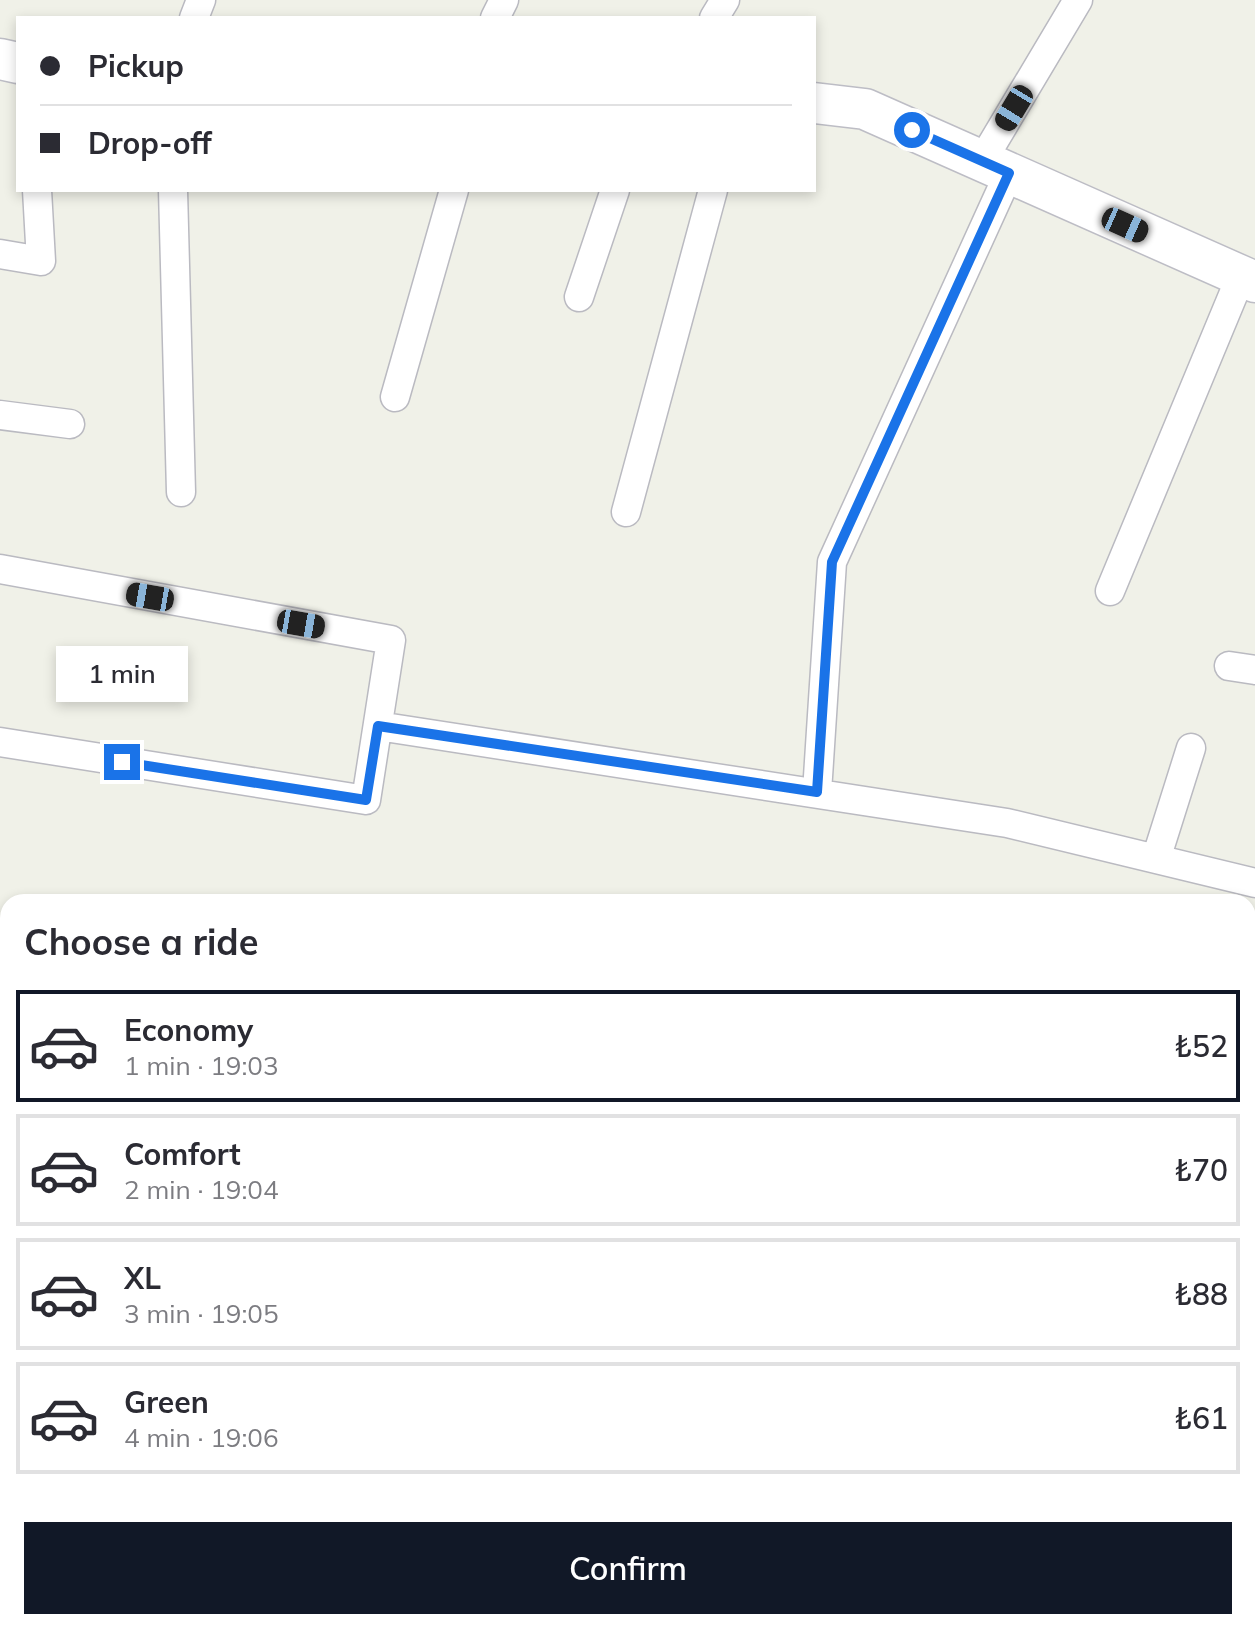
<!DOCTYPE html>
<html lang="en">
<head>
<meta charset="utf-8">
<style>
	:root { --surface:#fff; --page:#f7f7f7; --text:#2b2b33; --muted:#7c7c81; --line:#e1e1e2; --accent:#111827 }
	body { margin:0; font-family:Mulish,sans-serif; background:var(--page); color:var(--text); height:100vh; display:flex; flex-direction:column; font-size:30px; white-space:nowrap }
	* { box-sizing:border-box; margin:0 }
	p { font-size:26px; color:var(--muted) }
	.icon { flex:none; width:44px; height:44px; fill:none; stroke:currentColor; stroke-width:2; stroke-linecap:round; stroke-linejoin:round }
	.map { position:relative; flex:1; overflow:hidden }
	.side { position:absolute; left:0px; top:894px; width:1256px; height:736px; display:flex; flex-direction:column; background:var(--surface); border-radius:24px 24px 0 0; box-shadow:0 4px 12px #0003 }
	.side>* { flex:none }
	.guide { position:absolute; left:16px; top:16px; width:800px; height:176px; border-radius:0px; box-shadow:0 4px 12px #0003; display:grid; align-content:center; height:176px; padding:0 24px; background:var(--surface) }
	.end { position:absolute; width:36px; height:36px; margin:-18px; border:10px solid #1a73e8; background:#fff; box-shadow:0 0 0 4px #fff }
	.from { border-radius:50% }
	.bubble { position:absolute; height:56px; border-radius:0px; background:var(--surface); box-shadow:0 4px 12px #0003; font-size:26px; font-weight:600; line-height:56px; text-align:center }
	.car { position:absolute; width:24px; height:48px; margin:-24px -12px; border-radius:10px; box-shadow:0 0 6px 2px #0007; background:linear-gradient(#222 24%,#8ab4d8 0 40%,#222 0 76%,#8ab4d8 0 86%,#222 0) }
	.guide b { display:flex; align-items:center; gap:28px; height:76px; font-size:30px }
	.guide b+b { border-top:2px solid var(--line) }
	.guide i { width:20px; height:20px; background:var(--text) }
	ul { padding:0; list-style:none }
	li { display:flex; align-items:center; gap:24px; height:112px; margin:0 16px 12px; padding:0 8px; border:4px solid var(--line); border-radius:0px }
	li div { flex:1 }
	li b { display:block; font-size:30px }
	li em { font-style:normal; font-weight:600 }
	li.selected { border-color:var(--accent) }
	li>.icon { width:72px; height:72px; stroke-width:1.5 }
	h2 { padding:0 24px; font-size:36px; line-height:96px }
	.primary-button { display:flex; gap:16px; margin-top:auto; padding:16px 24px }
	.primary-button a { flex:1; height:92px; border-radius:0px; background:var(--accent); color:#fff; font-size:32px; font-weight:600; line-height:92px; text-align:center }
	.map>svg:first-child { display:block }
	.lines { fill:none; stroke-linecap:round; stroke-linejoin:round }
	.street-casing { stroke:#babac1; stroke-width:31 }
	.secondary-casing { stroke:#bdbdc5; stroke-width:43 }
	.street { stroke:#fff; stroke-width:28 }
	.secondary { stroke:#fff; stroke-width:40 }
	.route { stroke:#1a73e8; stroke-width:10 }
</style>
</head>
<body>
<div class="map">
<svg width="1255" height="1630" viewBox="0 0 1255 1630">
	<rect width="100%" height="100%" fill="#f0f1e8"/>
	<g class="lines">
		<defs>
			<path id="street" d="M194,18L201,0
				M495,18L504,0
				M714,18L725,0
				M982,161L1078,0
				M173,190L181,492
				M0,254L41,261L37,190
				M579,297L615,190
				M395,397L454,190
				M0,415L70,424
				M626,512L713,190
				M0,569L391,640L366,800L0,742
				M1110,591L1241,276
				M1229,666L1255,670
				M378,726L1007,823L1255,883
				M817,792L832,562L1009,173
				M1156,859L1191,748
				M0,935L8,936
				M0,1130L8,1131
				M1248,1191L1255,1193
				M1248,1391L1255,1397
				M0,1594L8,1595
				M401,1622L507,1630
				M1028,1622L1039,1630"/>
			<path id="secondary" d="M0,59L18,63
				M814,103L865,109L1255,282
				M1248,1221L1255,1214
				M846,1630L854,1622"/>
		</defs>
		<!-- street casing -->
		<use href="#street" class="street-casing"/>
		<!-- secondary casing -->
		<use href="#secondary" class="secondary-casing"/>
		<!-- street -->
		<use href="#street" class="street"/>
		<!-- secondary -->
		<use href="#secondary" class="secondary"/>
	</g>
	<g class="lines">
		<!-- route -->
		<path class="route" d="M122,762L366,800L378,726L817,792L832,562L1009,173L912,130"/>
	</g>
</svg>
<i class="end from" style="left:912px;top:130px"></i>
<i class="end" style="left:122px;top:762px"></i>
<div class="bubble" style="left:56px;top:646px;width:132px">1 min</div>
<i class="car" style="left:1014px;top:108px;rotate:211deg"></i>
<i class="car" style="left:1125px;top:225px;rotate:114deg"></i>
<i class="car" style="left:150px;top:597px;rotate:280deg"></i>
<i class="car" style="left:301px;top:624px;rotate:100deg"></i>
<div class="guide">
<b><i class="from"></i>Pickup</b>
<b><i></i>Drop-off</b>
</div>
<section class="side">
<h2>Choose a ride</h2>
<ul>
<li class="selected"><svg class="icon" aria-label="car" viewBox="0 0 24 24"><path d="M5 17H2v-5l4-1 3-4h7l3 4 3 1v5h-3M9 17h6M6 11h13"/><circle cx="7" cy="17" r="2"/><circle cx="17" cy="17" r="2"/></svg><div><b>Economy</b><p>1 min · 19:03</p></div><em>₺52</em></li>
<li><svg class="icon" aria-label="car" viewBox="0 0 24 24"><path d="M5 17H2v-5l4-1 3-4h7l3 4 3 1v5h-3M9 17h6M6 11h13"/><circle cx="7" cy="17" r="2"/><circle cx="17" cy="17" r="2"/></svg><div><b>Comfort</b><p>2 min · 19:04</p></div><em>₺70</em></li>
<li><svg class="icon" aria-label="car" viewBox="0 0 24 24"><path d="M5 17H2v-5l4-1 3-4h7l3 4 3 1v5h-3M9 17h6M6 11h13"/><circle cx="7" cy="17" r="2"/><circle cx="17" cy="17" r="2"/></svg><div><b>XL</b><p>3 min · 19:05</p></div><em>₺88</em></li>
<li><svg class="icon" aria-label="car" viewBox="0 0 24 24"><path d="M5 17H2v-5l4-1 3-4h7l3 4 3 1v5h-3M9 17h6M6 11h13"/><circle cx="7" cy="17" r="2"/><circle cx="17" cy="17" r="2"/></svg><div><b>Green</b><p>4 min · 19:06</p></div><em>₺61</em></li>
</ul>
<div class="primary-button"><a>Confirm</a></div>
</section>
</div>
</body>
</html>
